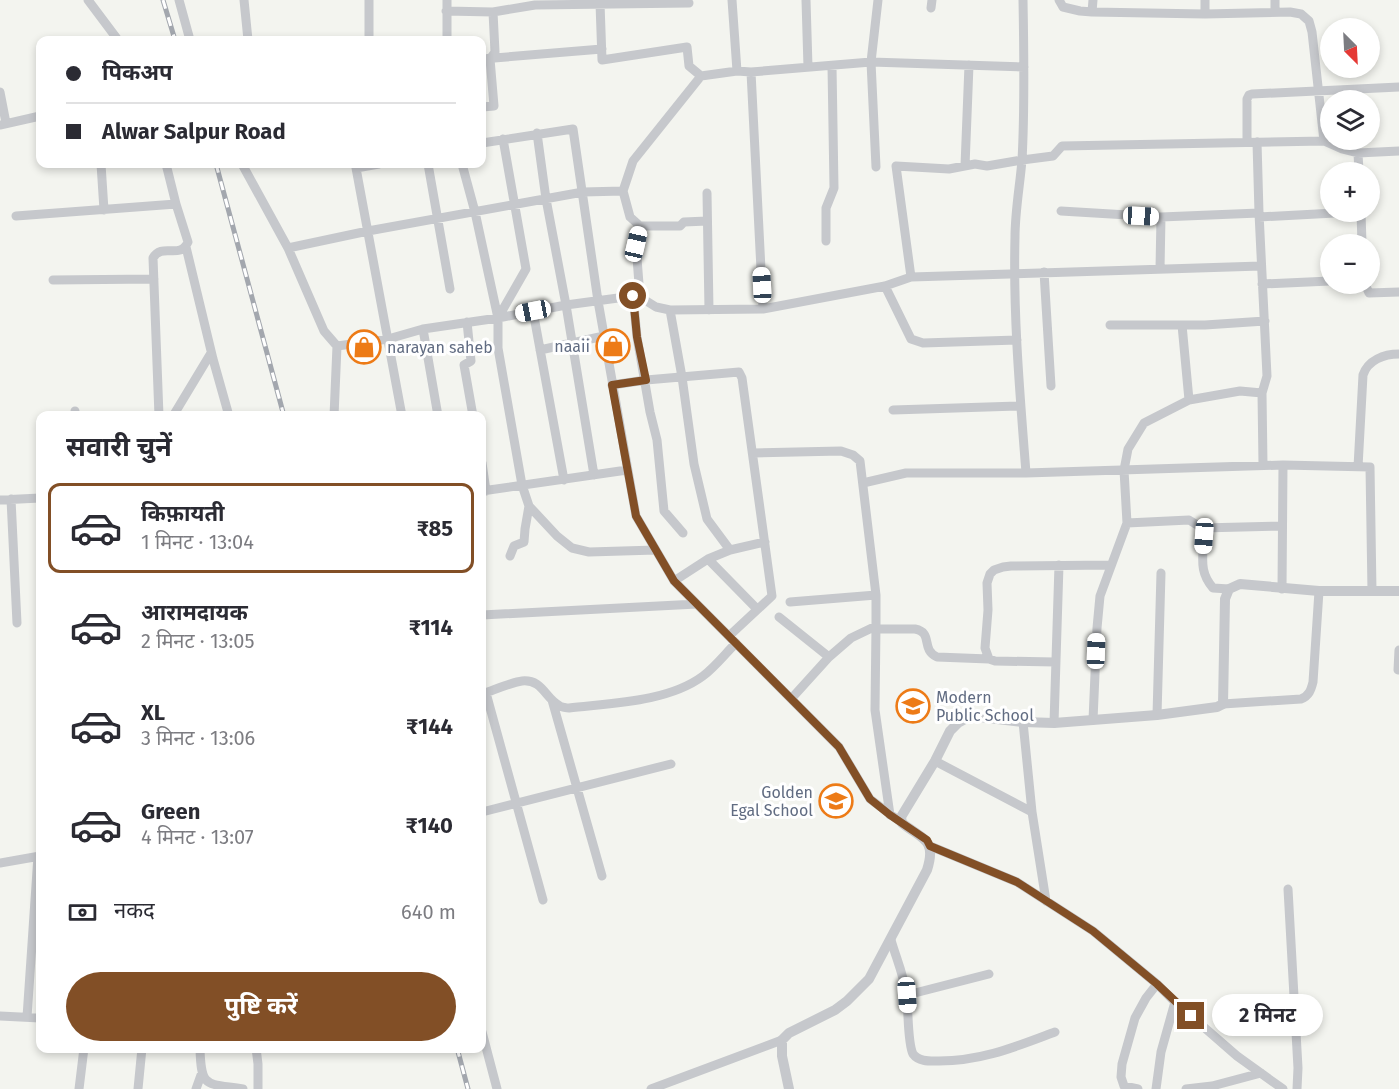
<!DOCTYPE html>
<html lang="hi">
<head>
<meta charset="utf-8">
<style>
	:root { --surface:#fff; --page:#f2f2f3; --text:#2b2b33; --muted:#7c7c81; --line:#e1e1e2; --accent:#824f26 }
	body { margin:0; font-family:"Fira Sans","Noto Sans Devanagari",sans-serif; background:var(--page); color:var(--text); height:100vh; display:flex; flex-direction:column; font-size:22px; white-space:nowrap }
	* { box-sizing:border-box; margin:0 }
	p { font-size:20px; color:var(--muted) }
	.icon { flex:none; width:33px; height:33px; fill:none; stroke:currentColor; stroke-width:2; stroke-linecap:round; stroke-linejoin:round }
	.map { position:relative; flex:1; overflow:hidden }
	.sheet { position:absolute; left:36px; top:411px; width:450px; height:642px; display:flex; flex-direction:column; background:var(--surface); border-radius:12px; box-shadow:0 3px 9px #0003 }
	.sheet>* { flex:none }
	.banner { position:absolute; left:36px; top:36px; width:450px; height:132px; border-radius:12px; box-shadow:0 3px 9px #0003; display:grid; align-content:center; height:132px; padding:0 30px; background:var(--surface) }
	.needle { width:39px; rotate:156deg }
	.controls { position:absolute; left:1320px; top:18px; display:grid; gap:12px }
	.controls a { display:grid; place-items:center; width:60px; height:60px; border-radius:50%; background:var(--surface); box-shadow:0 3px 9px #0003; font-size:30px }
	.end { position:absolute; width:27px; height:27px; margin:-14px; border:8px solid #824f26; background:#fff; box-shadow:0 0 0 3px #fff }
	.from { border-radius:50% }
	.bubble { position:absolute; height:42px; border-radius:21px; background:var(--surface); box-shadow:0 3px 9px #0003; font-size:20px; font-weight:700; line-height:42px; text-align:center }
	.car { position:absolute; width:18px; height:36px; margin:-18px -9px; border-radius:8px; box-shadow:0 0 4px 2px #0007; background:linear-gradient(#fff 24%,#345 0 40%,#fff 0 76%,#345 0 86%,#fff 0) }
	.banner b { display:flex; align-items:center; gap:21px; height:57px; font-size:22px }
	.banner b+b { border-top:2px solid var(--line) }
	.banner i { width:15px; height:15px; background:var(--text) }
	ul { padding:0; list-style:none }
	li { display:flex; align-items:center; gap:18px; height:90px; margin:0 12px 9px; padding:0 18px; border:3px solid transparent; border-radius:12px }
	li div { flex:1 }
	li b { display:block; font-size:22px }
	li em { font-style:normal; font-weight:700 }
	li.selected { border-color:var(--accent) }
	li>.icon { width:54px; height:54px; stroke-width:1.5 }
	h2 { padding:0 30px; font-size:27px; line-height:72px }
	.pay { display:flex; align-items:center; gap:15px; height:66px; padding:0 30px; font-size:22px }
	.pay p { margin-inline-start:auto }
	.button { display:flex; gap:12px; margin-top:auto; padding:12px 30px }
	.button a { flex:1; height:69px; border-radius:36px; background:var(--accent); color:#fff; font-size:24px; font-weight:700; line-height:69px; text-align:center }
	.map>svg:first-child { display:block }
	.lines { fill:none; stroke-linecap:round; stroke-linejoin:round }
	.minor { stroke:#c6c8cc; stroke-width:9 }
	.tertiary { stroke:#c6c8cc; stroke-width:10 }
	.rail-casing { stroke:#a3a7ae; stroke-width:5 }
	.rail { stroke:#fff; stroke-width:3; stroke-dasharray:9; stroke-linecap:butt }
	.route { stroke:#824f26; stroke-width:8 }
	.labels { text-anchor:middle; stroke-width:6; stroke-linejoin:round; paint-order:stroke }
	.poi-label { font-size:16px; fill:#616c82; stroke:#fff; text-anchor:end }
</style>
</head>
<body>
<div class="map">
<svg width="1399" height="1089" viewBox="0 0 1399 1089">
	<rect width="100%" height="100%" fill="#f3f4ef"/>
	<g class="lines">
		<!-- minor -->
		<path class="minor" d="M88,0L118,40
			M179,0L190,40
			M244,0L248,40
			M447,0V40
			M732,0L737,71
			M806,0L808,67
			M1023,0C1024,53 1025,107 1022,160C1020,185 1015,211 1015,237C1013,316 1020,395 1026,473
			M1059,0L1063,7L1080,11L1092,12L1205,14L1290,12L1301,14L1309,21L1312,32L1324,141
			M1205,0V14
			M1275,0V12
			M600,3L602,60L687,47L689,66L701,76
			M931,8L932,0
			M446,11L493,12L535,5L689,3
			M1092,12L1093,0
			M369,40V0
			M482,59L602,49
			M751,72L763,309
			M0,92L6,123
			M482,107L494,106L490,59L495,52L493,12
			M0,125L40,116
			M537,133L546,199L566,305L594,475
			M1247,142V99L1249,95L1252,94L1399,87
			M1257,142L1259,213L1267,376L1262,393L1263,465
			M482,143L573,129L598,301L636,516L674,581L839,747L870,799L902,823
			M1358,153L1359,172
			M101,164L104,210
			M242,164L288,248L324,331L337,346L388,339L423,329L498,318L566,305L633,296L640,297L656,307L670,310L763,309L885,286L911,277L1261,266
			M379,164L356,168L402,416
			M428,164L450,289
			M462,164L475,212L498,318V348L522,485L529,506L557,536L572,548L589,552L656,550
			M965,166L969,65
			M876,167L871,62L878,0
			M623,191L633,161L701,76L737,71L751,72L871,62L1024,67
			M707,193L709,310
			M1061,211L1161,217L1259,213
			M1361,212L1362,244
			M16,216L176,204
			M1259,217L1335,213
			M826,241V208L834,188L832,66
			M186,247L213,359L229,416
			M288,248L368,231L583,192L623,191L630,217L640,226
			M1160,269L1161,217
			M1044,272L1051,386
			M911,277L896,166L949,169L975,164L987,166L1022,160L1053,156L1062,146L1324,141L1342,149L1358,153L1399,151
			M53,280L154,279
			M1262,284L1330,281
			M1365,284L1369,293L1399,292
			M885,286L911,339L923,343L1017,340
			M633,296L637,337L650,412L657,440L664,511L683,533
			M640,297L636,245L640,226H680L684,222L707,221
			M670,310L682,377L694,464L707,519L730,550
			M533,311L564,480
			M498,318L526,269L503,139
			M467,322L471,361L464,365L473,416
			M1110,325H1205L1265,321
			M1182,325L1189,400
			M423,329L438,416
			M540,350L604,336
			M612,385L646,380L739,372L742,378L772,596L729,636
			M893,410L1020,406
			M75,411V416
			M159,416L153,258C162,242 180,260 188,242L176,204L166,164
			M173,416L211,353
			M334,416L337,346
			M753,453L841,451L853,455L860,461L876,595V626L851,638L829,657L791,699
			M482,463L486,491
			M1358,467L1363,375C1368,360 1384,354 1399,354
			M863,483L906,473H1026L1283,465L1370,467L1372,591
			M482,491L627,470
			M11,499L17,623
			M0,500L40,498
			M1127,523L1189,520L1202,528C1207,551 1195,567 1213,588L1229,589
			M1202,528L1282,526
			M510,556L514,546L524,542L525,529L529,506
			M708,559L757,609
			M674,581L708,559L730,550L765,542
			M1282,589L1283,465
			M790,602L876,595
			M482,615L697,604
			M779,617L829,657
			M876,626L875,710L890,815
			M876,629H915C934,633 920,649 937,657L989,659
			M1055,662L995,661L989,659L985,648L988,610L987,583L990,574L994,570L1003,567L1011,566L1111,565
			M1398,670L1399,650
			M486,693L543,900
			M482,694C492,691 512,682 522,681C543,679 545,699 560,706C561,707 567,708 569,708C612,703 668,702 703,676C715,667 725,654 736,643
			M552,700L602,876
			M1223,704L1301,699C1309,696 1311,690 1313,682L1319,591
			M1157,715L1161,573
			M1093,720L1097,628L1100,596L1127,523L1124,470L1128,449L1144,423L1189,400L1240,391L1262,393
			M1023,722L1032,812L1046,901
			M1054,723L1059,565
			M935,761L1032,812
			M482,812L671,764
			M930,846L1017,882L1093,931L1157,984L1175,1002L1237,1056L1283,1089
			M0,863L40,856
			M1288,889L1298,1068L1297,1089
			M891,940C896,958 904,975 906,994C909,1008 907,1042 913,1054C919,1062 930,1061 939,1061C982,1061 1015,1047 1055,1032
			M907,995L989,974
			M0,1016L40,1018
			M27,1017L38,856
			M482,1032L497,1089
			M200,1048C201,1089 206,1083 243,1089
			M256,1048L258,1064V1089
			M79,1089L84,1048
			M138,1089L142,1048
			M196,1089L201,1075
			M651,1089L782,1040
			M1138,1089L1124,1086L1121,1077L1122,1064L1135,1018L1146,998L1157,984
			M1156,1089L1161,1052L1175,1002
			M1186,1089L1212,1086L1261,1073"/>
		<!-- tertiary -->
		<path class="tertiary" d="M789,1089L782,1056V1040L789,1033L835,1010L847,1001L869,979L927,870C937,839 922,839 902,823L901,817L935,761L950,731L958,723L967,718L980,717L1023,722L1054,723L1157,715L1217,707L1223,704L1225,599L1229,589L1240,584L1319,591H1399"/>
		<defs>
			<path id="rail" d="M163,0L175,40
				M216,164L284,416
				M457,1048L468,1089"/>
		</defs>
		<!-- rail casing -->
		<use href="#rail" class="rail-casing"/>
		<!-- rail -->
		<use href="#rail" class="rail"/>
	</g>
	<g class="lines">
		<!-- route -->
		<path class="route" d="M633,296L637,337L646,380L612,385L636,516L674,581L839,747L870,799L890,815L927,840L930,846L1017,882L1093,931L1157,984L1191,1016"/>
	</g>
	<!-- icons -->
	<defs>
		<symbol id="shop-ring" viewBox="-11 -11 22 22"><circle r="9.5" fill="#fff" stroke="#ed7b17" stroke-width="1.5"/><path d="M-5-2.5h2.3a2.7 3.5 0 0 1 5.4 0H5L5.5 6h-11ZM-1.5-2.5h3a1.5 2.3 0 0 0-3 0Z" fill="#ed7b17"/></symbol>
		<symbol id="school-ring" viewBox="-11 -11 22 22"><circle r="9.5" fill="#fff" stroke="#ed7b17" stroke-width="1.5"/><path d="M0-5L7-2L0 1L-7-2ZM-4 1L0 2.5L4 1V4Q0 6-4 4Z" fill="#ed7b17"/></symbol>
	</defs>
	<g fill-rule="evenodd">
		<use href="#shop-ring" x="594" y="327" width="38" height="38"/>
		<use href="#shop-ring" x="345" y="328" width="38" height="38"/>
		<use href="#school-ring" x="894" y="687" width="38" height="38"/>
		<use href="#school-ring" x="817" y="782" width="38" height="38"/>
	</g>
	<g class="labels">
		<!-- poi labels -->
		<g class="poi-label">
			<text x="590" y="352">naaii</text>
			<text x="387" y="353" text-anchor="start">narayan saheb</text>
			<text x="936" y="703" text-anchor="start">Modern<tspan x="936" dy="18">Public School</tspan></text>
			<text x="813" y="798">Golden<tspan x="813" dy="18">Egal School</tspan></text>
		</g>
	</g>
</svg>
<div class="controls">
<a><svg class="needle" viewBox="-14 -14 28 28"><path d="M0-13l5 13h-10z" fill="#e53935"/><path d="M0 13l5-13h-10z" fill="#7c7c81"/></svg></a>
<a><svg class="icon" aria-label="layers" viewBox="0 0 24 24"><path d="M12 4l9 5-9 5-9-5zM3 14l9 5 9-5"/></svg></a>
<a>+</a>
<a>−</a>
</div>
<i class="end from" style="left:633px;top:296px"></i>
<i class="end" style="left:1191px;top:1016px"></i>
<div class="bubble" style="left:1212px;top:994px;width:111px">2 मिनट</div>
<i class="car" style="left:1141px;top:216px;rotate:93deg"></i>
<i class="car" style="left:636px;top:244px;rotate:13deg"></i>
<i class="car" style="left:762px;top:285px;rotate:357deg"></i>
<i class="car" style="left:533px;top:311px;rotate:259deg"></i>
<i class="car" style="left:1204px;top:536px;rotate:184deg"></i>
<i class="car" style="left:1096px;top:651px;rotate:2deg"></i>
<i class="car" style="left:907px;top:995px;rotate:176deg"></i>
<div class="banner">
<b><i class="from"></i>पिकअप</b>
<b><i></i>Alwar Salpur Road</b>
</div>
<section class="sheet">
<h2>सवारी चुनें</h2>
<ul>
<li class="selected"><svg class="icon" aria-label="car" viewBox="0 0 24 24"><path d="M5 17H2v-5l4-1 3-4h7l3 4 3 1v5h-3M9 17h6M6 11h13"/><circle cx="7" cy="17" r="2"/><circle cx="17" cy="17" r="2"/></svg><div><b>किफ़ायती</b><p>1 मिनट · 13:04</p></div><em>₹85</em></li>
<li><svg class="icon" aria-label="car" viewBox="0 0 24 24"><path d="M5 17H2v-5l4-1 3-4h7l3 4 3 1v5h-3M9 17h6M6 11h13"/><circle cx="7" cy="17" r="2"/><circle cx="17" cy="17" r="2"/></svg><div><b>आरामदायक</b><p>2 मिनट · 13:05</p></div><em>₹114</em></li>
<li><svg class="icon" aria-label="car" viewBox="0 0 24 24"><path d="M5 17H2v-5l4-1 3-4h7l3 4 3 1v5h-3M9 17h6M6 11h13"/><circle cx="7" cy="17" r="2"/><circle cx="17" cy="17" r="2"/></svg><div><b>XL</b><p>3 मिनट · 13:06</p></div><em>₹144</em></li>
<li><svg class="icon" aria-label="car" viewBox="0 0 24 24"><path d="M5 17H2v-5l4-1 3-4h7l3 4 3 1v5h-3M9 17h6M6 11h13"/><circle cx="7" cy="17" r="2"/><circle cx="17" cy="17" r="2"/></svg><div><b>Green</b><p>4 मिनट · 13:07</p></div><em>₹140</em></li>
</ul>
<div class="pay"><svg class="icon" aria-label="cash" viewBox="0 0 24 24"><path d="M3 7h18v10H3z"/><circle cx="12" cy="12" r="2"/></svg>नकद<p>640 m</p></div>
<div class="button"><a>पुष्टि करें</a></div>
</section>
</div>
</body>
</html>
